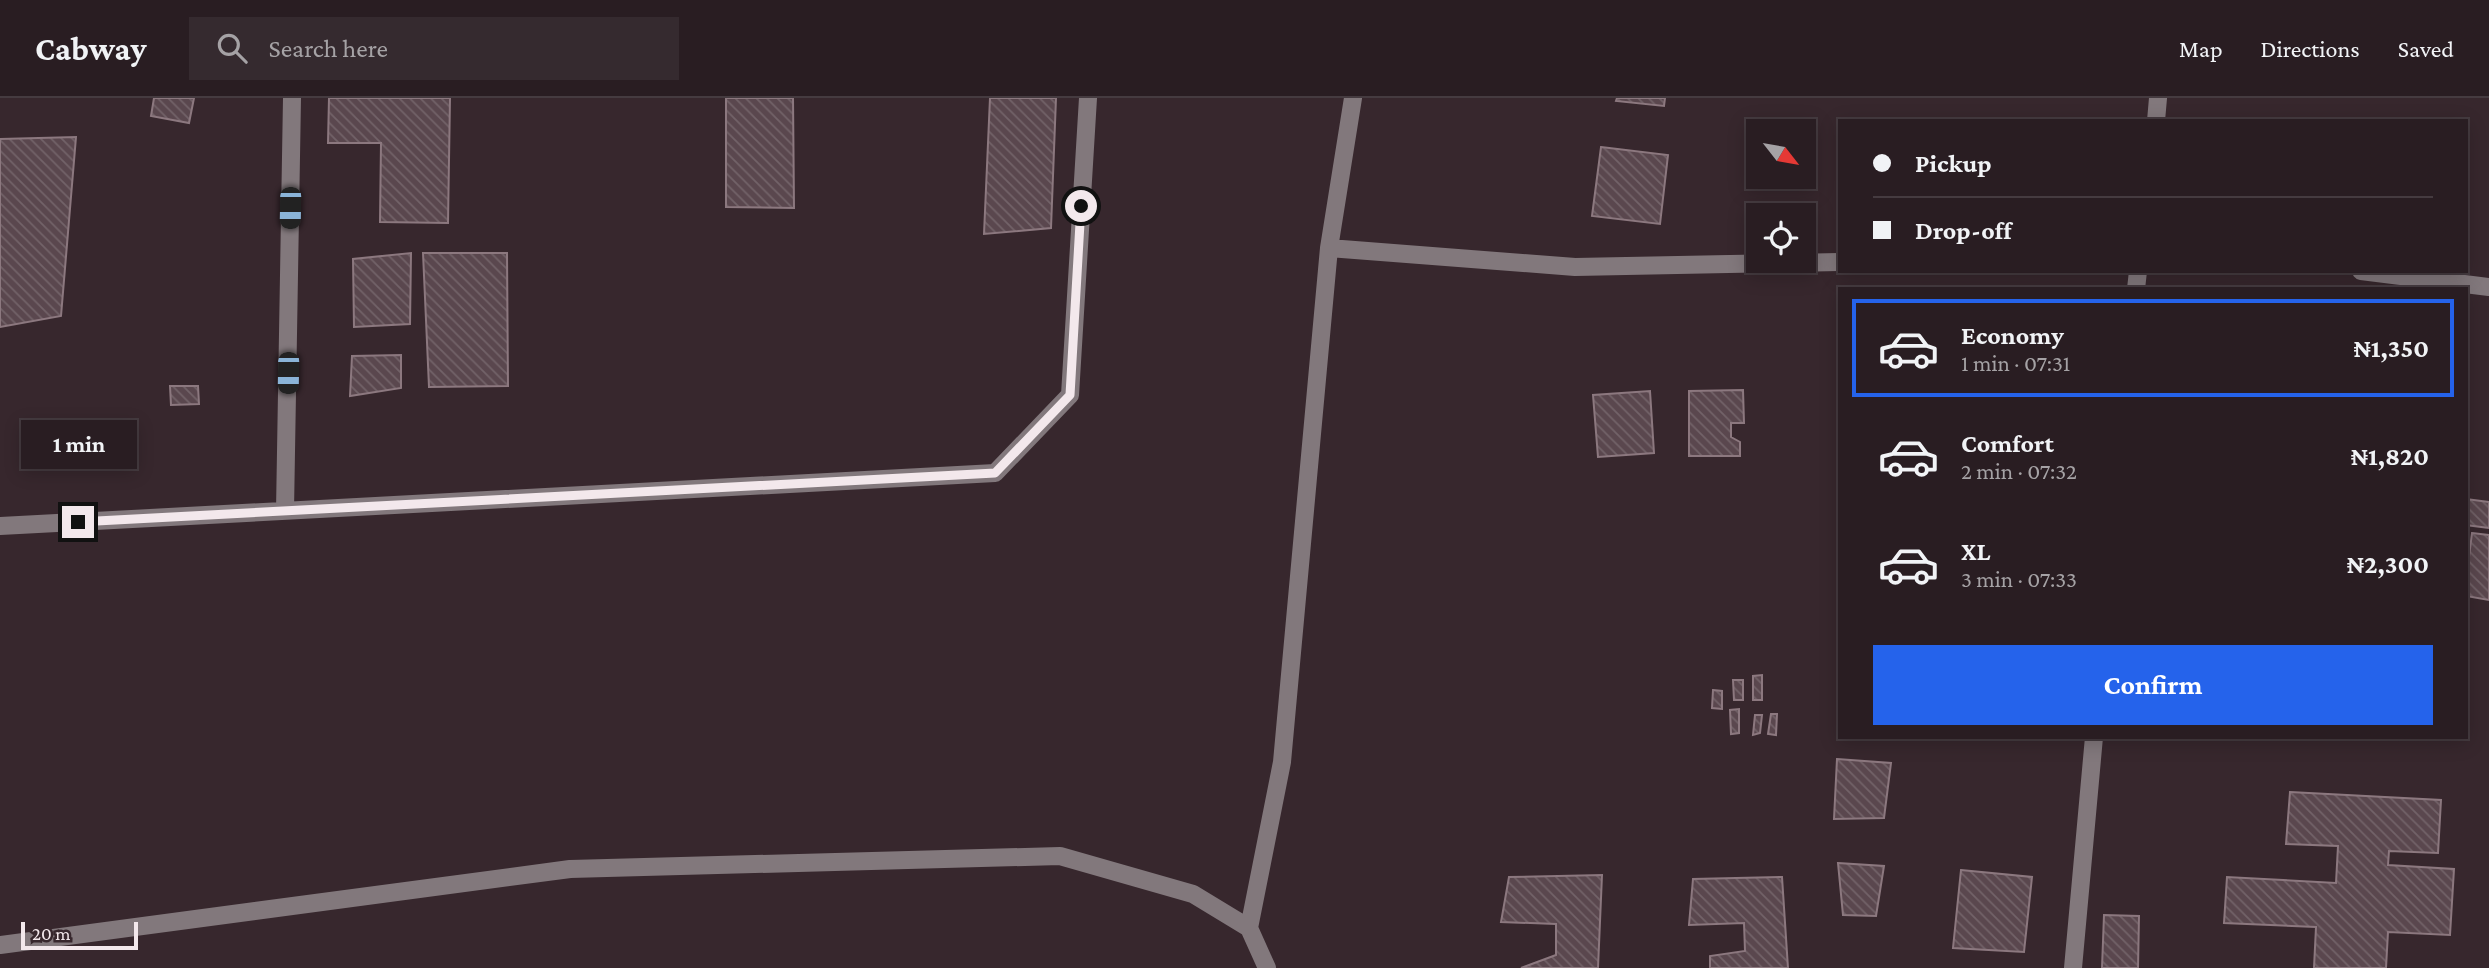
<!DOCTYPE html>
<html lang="en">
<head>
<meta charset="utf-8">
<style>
	:root { --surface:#291d22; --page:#352a2f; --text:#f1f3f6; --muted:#a5a2a5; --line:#453b40; --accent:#2563eb }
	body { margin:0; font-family:"Crimson Pro",serif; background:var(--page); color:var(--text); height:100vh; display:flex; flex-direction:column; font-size:26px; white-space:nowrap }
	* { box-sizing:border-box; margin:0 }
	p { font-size:23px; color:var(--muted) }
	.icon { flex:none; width:38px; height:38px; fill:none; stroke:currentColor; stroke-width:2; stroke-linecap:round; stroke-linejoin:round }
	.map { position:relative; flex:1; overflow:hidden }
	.drawer { position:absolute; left:1838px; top:189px; width:630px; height:452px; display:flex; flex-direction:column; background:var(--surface); border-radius:0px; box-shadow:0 4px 18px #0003,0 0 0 2px var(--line) }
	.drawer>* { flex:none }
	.top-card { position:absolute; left:1838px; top:21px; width:630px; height:154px; border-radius:0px; box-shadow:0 4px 18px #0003,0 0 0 2px var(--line); display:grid; align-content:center; height:154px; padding:0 35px; background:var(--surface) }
	.needle { width:46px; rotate:121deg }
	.fabs { position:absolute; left:1746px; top:21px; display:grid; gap:14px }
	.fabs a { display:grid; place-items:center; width:70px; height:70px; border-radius:0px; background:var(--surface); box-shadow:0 4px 18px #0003,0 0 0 2px var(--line); font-size:35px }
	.scale { position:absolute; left:21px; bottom:18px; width:117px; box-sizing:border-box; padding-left:7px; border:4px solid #f3e8ec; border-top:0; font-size:19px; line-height:24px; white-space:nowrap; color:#f3e8ec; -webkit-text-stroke:5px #37272d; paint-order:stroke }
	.end { position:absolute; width:32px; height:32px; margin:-16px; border:9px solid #f3e8ec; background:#111; box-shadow:0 0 0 4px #111 }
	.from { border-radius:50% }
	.bubble { position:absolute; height:49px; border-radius:0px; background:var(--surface); box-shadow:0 4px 18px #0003,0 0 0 2px var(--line); font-size:23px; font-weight:700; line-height:49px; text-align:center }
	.car { position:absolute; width:21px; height:42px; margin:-21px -10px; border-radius:9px; box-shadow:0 0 5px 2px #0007; background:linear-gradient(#222 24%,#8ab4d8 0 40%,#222 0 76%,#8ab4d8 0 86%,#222 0) }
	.top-card b { display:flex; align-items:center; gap:24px; height:66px; font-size:26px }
	.top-card b+b { border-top:2px solid var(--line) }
	.top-card i { width:18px; height:18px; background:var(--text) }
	ul { padding:12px 0 0; list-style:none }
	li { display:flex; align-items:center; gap:21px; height:98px; margin:0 14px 10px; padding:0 21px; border:4px solid transparent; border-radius:0px }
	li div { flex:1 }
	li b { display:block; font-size:26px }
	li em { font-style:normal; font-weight:700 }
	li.on { border-color:var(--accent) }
	li>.icon { width:63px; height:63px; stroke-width:1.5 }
	.primary-button { display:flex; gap:14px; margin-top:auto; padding:14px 35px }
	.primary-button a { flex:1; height:80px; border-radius:0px; background:var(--accent); color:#fff; font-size:28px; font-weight:700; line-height:80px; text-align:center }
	header { display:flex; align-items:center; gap:42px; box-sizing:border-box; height:98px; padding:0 35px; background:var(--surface); border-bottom:2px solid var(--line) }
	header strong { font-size:33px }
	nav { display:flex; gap:38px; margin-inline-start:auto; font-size:24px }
	.search { width:490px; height:63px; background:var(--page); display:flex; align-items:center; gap:18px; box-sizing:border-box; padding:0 24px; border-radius:0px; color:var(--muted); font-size:26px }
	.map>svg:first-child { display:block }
	.building { fill:url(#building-back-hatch); stroke:#8c787f; stroke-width:2 }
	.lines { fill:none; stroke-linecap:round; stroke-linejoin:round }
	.minor { stroke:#82787c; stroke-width:18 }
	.route { stroke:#f3e8ec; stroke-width:9 }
</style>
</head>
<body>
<header>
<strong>Cabway</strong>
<div class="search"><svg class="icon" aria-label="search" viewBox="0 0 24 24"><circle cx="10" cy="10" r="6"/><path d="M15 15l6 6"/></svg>Search here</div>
<nav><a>Map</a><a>Directions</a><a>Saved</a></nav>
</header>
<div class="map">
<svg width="2489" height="870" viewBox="0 0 2489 870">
	<defs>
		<pattern id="building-back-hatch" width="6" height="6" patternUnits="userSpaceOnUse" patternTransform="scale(1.75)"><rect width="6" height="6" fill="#5a474e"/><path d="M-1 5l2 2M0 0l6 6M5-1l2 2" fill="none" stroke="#726268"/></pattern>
	</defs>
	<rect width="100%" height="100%" fill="#37272d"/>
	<!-- building -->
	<path class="building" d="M154,0H194L189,25L151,18Z
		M329,0H450L448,125L380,124L381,45H328Z
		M726,0H793L794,110L726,109Z
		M990,0H1056L1051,130L984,136Z
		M1617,0H1665L1664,8L1616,3Z
		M76,39L61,218L0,229V41Z
		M1601,49L1668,57L1660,126L1592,118Z
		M411,155L410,226L354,229L353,161Z
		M423,155H507L508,288L429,289Z
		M401,257V290L350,298L352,258Z
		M170,288H198L199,306L171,307Z
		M1743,292L1744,325H1731V339L1740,344V358H1689V293Z
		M1650,293L1654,355L1598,359L1593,297Z
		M2466,401L2489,404V430L2466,427Z
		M2472,435L2489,437V502L2466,498V467H2468Z
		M1762,577V602H1753V578Z
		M1733,582H1743V602H1734Z
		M1713,592L1722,593V611L1712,610Z
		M1739,611V635L1731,636L1730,612Z
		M1771,616H1777L1776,637L1768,636Z
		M1755,617H1762L1760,635L1753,637Z
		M1837,661L1891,665L1884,720L1834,721Z
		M2290,694L2441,702L2438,755L2389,753L2388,767L2454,771L2450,837L2388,834L2386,870H2314L2316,829L2224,825L2227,779L2336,785L2338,748L2286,746Z
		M1838,765L1884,768L1876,818L1843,817Z
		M1961,772L2032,779L2024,854L1953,850Z
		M1602,777L1598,870H1521L1556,857V826L1501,824L1509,779Z
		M1782,779L1788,870H1710V858L1745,853L1744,825L1689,827L1693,781Z
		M2104,817L2139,818L2138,870H2102Z"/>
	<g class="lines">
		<!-- minor -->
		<path class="minor" d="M2156,23L2158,0
			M1329,150L1575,169L1839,164
			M2361,173L2489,189
			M2136,191L2138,173
			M285,413L292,0
			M0,428L995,375L1070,297L1088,0
			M1249,830L1282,664L1329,150L1353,0
			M0,847L570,771L1060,758L1193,796L1249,830L1267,870
			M2073,870L2094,639"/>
	</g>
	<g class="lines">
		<!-- route -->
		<path class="route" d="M78,424L995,375L1070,297L1081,108"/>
	</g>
</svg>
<div class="fabs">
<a><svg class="needle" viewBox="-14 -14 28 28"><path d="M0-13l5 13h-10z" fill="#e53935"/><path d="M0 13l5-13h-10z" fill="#a5a2a5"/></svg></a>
<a><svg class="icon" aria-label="locate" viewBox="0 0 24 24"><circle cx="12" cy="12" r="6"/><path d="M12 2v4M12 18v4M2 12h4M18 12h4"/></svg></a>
</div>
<div class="scale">20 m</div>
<i class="end from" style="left:1081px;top:108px"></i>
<i class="end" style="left:78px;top:424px"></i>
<div class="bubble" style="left:21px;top:322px;width:116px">1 min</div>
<i class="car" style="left:290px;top:110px;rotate:181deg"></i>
<i class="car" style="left:288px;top:275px;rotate:181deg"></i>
<div class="top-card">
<b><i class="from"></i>Pickup</b>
<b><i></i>Drop-off</b>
</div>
<section class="drawer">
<ul>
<li class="on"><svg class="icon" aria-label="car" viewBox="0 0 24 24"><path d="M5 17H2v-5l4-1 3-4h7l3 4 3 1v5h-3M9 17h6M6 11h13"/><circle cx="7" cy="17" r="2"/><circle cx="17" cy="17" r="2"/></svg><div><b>Economy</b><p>1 min · 07:31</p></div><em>₦1,350</em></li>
<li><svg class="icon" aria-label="car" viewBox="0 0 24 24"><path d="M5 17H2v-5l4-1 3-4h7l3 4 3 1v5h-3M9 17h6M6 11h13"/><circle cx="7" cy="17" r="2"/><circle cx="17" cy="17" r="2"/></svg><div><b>Comfort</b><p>2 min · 07:32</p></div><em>₦1,820</em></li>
<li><svg class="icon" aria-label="car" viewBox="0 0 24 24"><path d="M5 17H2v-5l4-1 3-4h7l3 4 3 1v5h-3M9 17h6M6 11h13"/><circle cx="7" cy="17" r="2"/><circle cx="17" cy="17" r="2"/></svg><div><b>XL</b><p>3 min · 07:33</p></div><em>₦2,300</em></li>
</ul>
<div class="primary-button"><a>Confirm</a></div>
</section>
</div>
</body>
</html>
